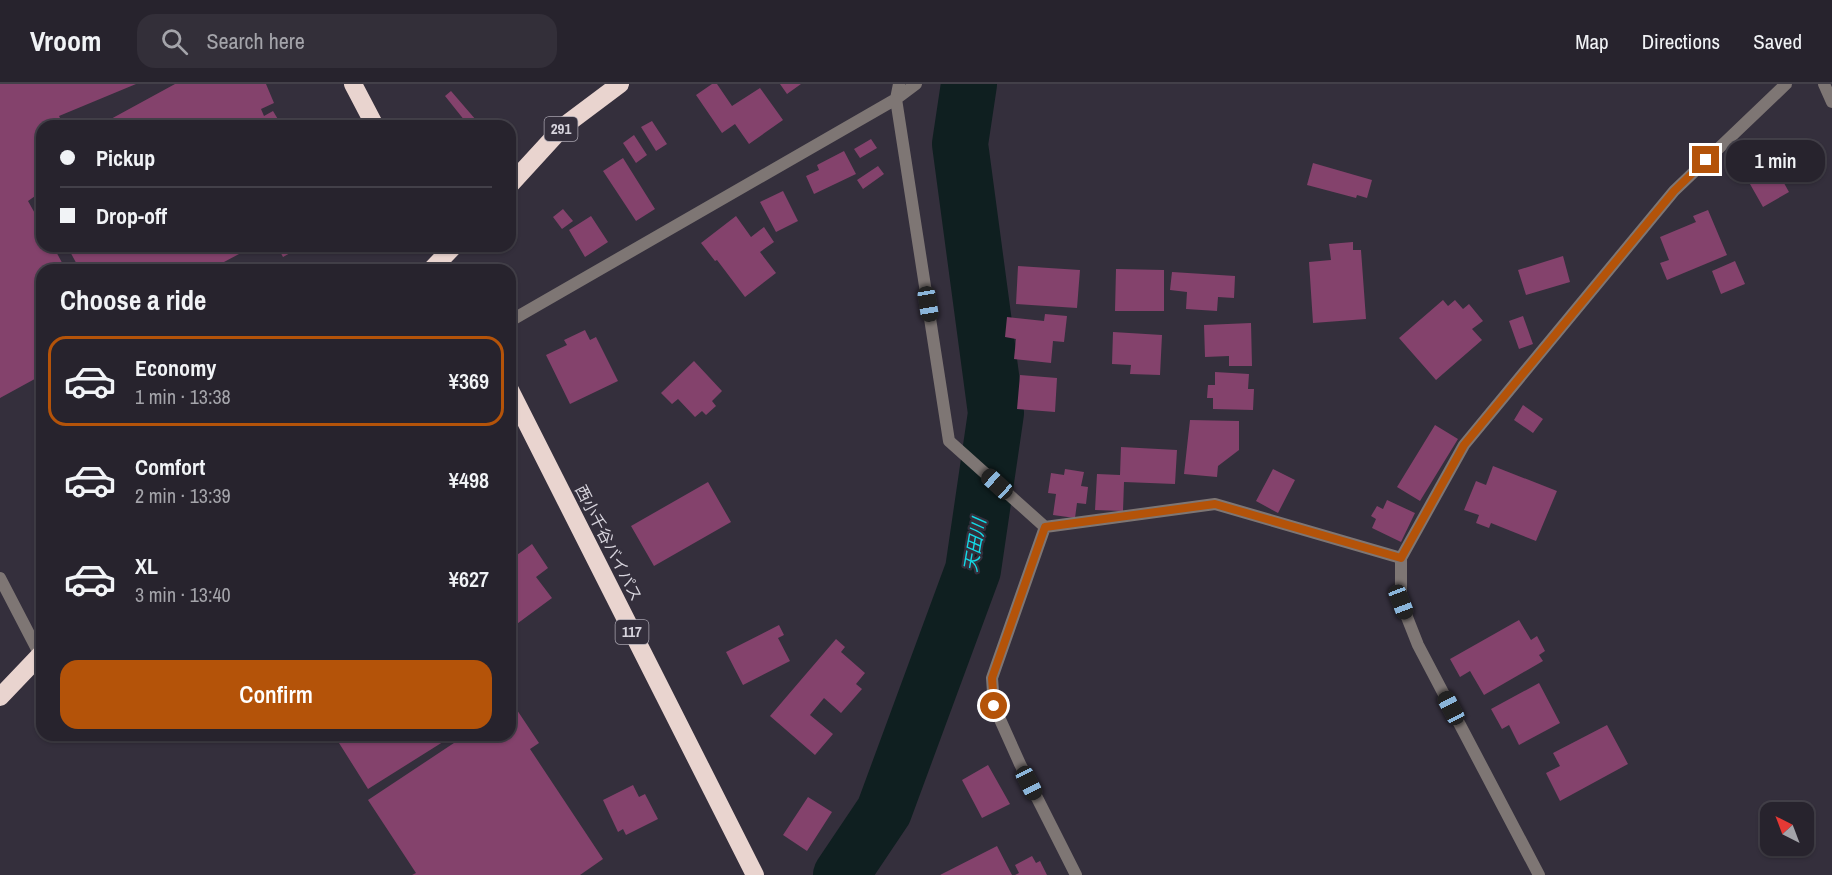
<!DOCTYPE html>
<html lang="en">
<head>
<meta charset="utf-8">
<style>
	:root { --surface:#27232d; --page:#332f39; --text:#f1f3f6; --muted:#a4a4aa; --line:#434049; --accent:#b45309 }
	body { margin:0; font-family:"Archivo Narrow","Noto Sans JP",sans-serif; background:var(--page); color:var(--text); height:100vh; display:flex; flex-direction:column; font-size:22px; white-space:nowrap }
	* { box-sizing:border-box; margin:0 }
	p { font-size:20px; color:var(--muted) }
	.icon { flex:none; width:33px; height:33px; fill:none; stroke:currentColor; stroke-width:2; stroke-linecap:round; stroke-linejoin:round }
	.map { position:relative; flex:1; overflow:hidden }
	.sheet { position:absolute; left:36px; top:180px; width:480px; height:477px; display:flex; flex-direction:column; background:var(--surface); border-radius:18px; box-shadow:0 2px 4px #0004,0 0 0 2px var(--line) }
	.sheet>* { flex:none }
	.guide { position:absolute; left:36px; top:36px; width:480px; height:132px; border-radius:18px; box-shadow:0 2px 4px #0004,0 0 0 2px var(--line); display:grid; align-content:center; height:132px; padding:0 24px; background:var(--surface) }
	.needle { width:39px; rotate:318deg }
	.buttons { position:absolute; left:1760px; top:718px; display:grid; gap:12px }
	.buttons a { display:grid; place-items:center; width:54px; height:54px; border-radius:12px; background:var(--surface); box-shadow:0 2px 4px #0004,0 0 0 2px var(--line); font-size:30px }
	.end { position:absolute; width:27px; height:27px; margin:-14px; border:8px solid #b45309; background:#fff; box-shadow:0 0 0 3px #fff }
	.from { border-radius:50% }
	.bubble { position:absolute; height:42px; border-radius:18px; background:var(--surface); box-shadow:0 2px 4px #0004,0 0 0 2px var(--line); font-size:20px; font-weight:600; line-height:42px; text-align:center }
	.car { position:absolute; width:18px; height:36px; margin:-18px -9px; border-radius:8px; box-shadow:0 0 4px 2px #0007; background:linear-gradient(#222 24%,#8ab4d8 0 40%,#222 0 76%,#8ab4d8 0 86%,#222 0) }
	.guide b { display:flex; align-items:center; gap:21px; height:57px; font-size:22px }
	.guide b+b { border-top:2px solid var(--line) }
	.guide i { width:15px; height:15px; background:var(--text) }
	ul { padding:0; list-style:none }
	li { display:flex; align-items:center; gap:18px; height:90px; margin:0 12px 9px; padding:0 12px; border:3px solid transparent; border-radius:18px }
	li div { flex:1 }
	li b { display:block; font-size:22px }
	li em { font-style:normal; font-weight:600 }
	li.active { border-color:var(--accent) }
	li>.icon { width:54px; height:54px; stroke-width:1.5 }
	h2 { padding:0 24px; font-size:27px; line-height:72px }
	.primary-button { display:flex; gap:12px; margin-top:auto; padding:12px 24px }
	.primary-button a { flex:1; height:69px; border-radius:18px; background:var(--accent); color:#fff; font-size:24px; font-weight:600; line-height:69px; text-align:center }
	header { display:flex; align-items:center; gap:36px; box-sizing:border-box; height:84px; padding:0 30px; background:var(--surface); border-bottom:2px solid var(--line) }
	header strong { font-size:28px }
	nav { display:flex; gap:33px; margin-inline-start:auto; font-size:21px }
	.search { width:420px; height:54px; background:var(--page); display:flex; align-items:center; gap:15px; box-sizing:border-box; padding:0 21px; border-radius:18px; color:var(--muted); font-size:22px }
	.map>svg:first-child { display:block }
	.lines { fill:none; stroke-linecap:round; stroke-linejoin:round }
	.river { stroke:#0f1f20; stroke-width:56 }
	.building { fill:#84426c }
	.street { stroke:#7e7674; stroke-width:12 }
	.highway { stroke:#e9d4cf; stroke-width:18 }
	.route { stroke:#b45309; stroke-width:8 }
	.labels { text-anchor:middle; stroke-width:4.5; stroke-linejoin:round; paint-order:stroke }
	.shield { fill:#342f3c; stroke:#a6a2ad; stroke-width:1.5 }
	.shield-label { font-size:15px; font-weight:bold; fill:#d7d4dd }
	.street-label { font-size:16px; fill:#d7d4dd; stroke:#342f3c }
	.water-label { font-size:18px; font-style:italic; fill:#13d9e6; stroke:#342f3c }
</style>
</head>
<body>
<header>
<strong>Vroom</strong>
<div class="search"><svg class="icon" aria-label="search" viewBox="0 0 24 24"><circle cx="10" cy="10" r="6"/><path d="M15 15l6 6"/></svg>Search here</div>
<nav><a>Map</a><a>Directions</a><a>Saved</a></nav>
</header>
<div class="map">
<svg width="1832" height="791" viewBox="0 0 1832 791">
	<rect width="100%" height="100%" fill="#342f3c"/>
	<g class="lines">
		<!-- river -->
		<path class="river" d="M841,791L884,727L973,486L996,329L960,60L969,0"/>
	</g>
	<!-- building -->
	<path class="building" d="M0,0H136L59,32L64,42H42V118L38,110L28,117L42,142V162H53L66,186H42V291L0,314Z
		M175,0H266L274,19L261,25L264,32L273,27L282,42H98Z
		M712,0H717L732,22L760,4L783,36L749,60L735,40L722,49L696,11Z
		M780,0H801L787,10Z
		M451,7L476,36L469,42L445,12Z
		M652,37L667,60L656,67L641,43Z
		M634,51L647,71L636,79L623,59Z
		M871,55L877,64L860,74L854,65Z
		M844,67L856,90L814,110L806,92L819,86L817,81Z
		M623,74L655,125L636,137L603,87Z
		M1313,79L1372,96L1367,114L1357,111L1356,114L1307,101Z
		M878,82L884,90L863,105L857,96Z
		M1776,85L1789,108L1763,123L1750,100Z
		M783,107L798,137L776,148L760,118Z
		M563,125L573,137L562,145L553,133Z
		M1708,126L1727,171L1667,196L1660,179L1669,176L1660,153L1696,138L1693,132Z
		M591,132L608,158L585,173L569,146Z
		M736,132L751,153L764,143L774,158L760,168L776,189L745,213L717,176L715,177L701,159Z
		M1353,158V166H1361L1366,235L1313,239L1309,178L1331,176L1329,160Z
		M67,162H254L209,186H80Z
		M277,162H303L283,173Z
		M1563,172L1570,198L1526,211L1518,186Z
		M1735,177L1745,200L1721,210L1712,187Z
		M1018,182L1080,186L1077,224L1016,220Z
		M1116,185L1164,186V227H1115Z
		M1172,188L1235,192L1234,214L1218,213L1217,227L1186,225L1187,208L1170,206Z
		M1443,216L1448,222L1455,216L1463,225L1469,220L1483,237L1472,245L1482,256L1436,296L1399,254Z
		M1045,230L1067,232L1064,258L1053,257L1051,279L1014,275L1016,255L1005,253L1007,233L1044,237Z
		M1523,232L1533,260L1519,265L1509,237Z
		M1251,239L1252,282H1229V272L1205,273L1204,241Z
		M585,246L590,256L596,253L618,297L570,320L546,271L567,261L564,256Z
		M1113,248L1162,251L1160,291L1130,290L1131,281L1112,280Z
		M694,277L722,307L712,317L716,322L706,331L702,327L695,333L678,315L672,320L661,309Z
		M1215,288L1249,290L1248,305H1254L1253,326L1213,325V314H1207L1208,301H1215Z
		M1020,291L1057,294L1055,328L1017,325Z
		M1523,321L1543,335L1533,349L1514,336Z
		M1190,336L1239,337V366L1218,382L1217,393L1184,390Z
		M1435,341L1458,355L1420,417L1397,403Z
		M1121,363L1177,366L1175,400L1124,398L1123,427L1095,426L1097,390L1120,391Z
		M1493,382L1557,407L1536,457L1491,439L1489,444L1476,439L1479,431L1464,426L1476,397L1486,401Z
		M1065,385L1084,388L1081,402L1088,403L1086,420L1077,419L1075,434L1053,431L1056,410L1048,409L1051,389L1064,391Z
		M1273,385L1295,396L1278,429L1256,417Z
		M708,398L731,438L654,482L631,442Z
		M1387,416L1415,429L1401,458L1372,444L1376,435L1371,432L1377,422L1383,425Z
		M532,460L548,484L536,493L552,514L510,545V476Z
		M1519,536L1531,556L1537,552L1545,567L1539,571L1543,577L1484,611L1470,587L1460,593L1450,575Z
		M779,541L784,551L778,554L790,577L743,601L726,568Z
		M836,555L845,563L841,568L865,589L856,600L862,605L841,629L824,614L810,631L833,650L815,671L770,632Z
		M1539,599L1560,639L1519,661L1509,641L1502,645L1491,625Z
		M513,620L539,659L530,665L603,775L580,791H412L416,789L368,716L466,651H510V622Z
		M1607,641L1628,680L1560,717L1546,689L1560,682L1553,669Z
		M334,651H454L368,705Z
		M988,681L1010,720L982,734L962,696Z
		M633,701L639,713L645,710L658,735L626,751L623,745L618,748L603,716Z
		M808,713L832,728L807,767L783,751Z
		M997,762L1012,791H940Z
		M1032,772L1036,779L1040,777L1047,791H1015L1019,789L1015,781Z"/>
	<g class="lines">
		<!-- street -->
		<path class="street" d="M899,0L896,15L949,357L1045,443L1215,420L1401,474
			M1824,0L1832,18
			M510,237L896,15L916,0
			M1045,443L992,594L994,622L1020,680L1076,791
			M0,494L40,571
			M1539,791L1418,561L1401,518V474L1464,361L1674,107L1786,0"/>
		<!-- highway -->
		<path class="highway" d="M353,0L375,42
			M510,101L564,42L620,0
			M431,186L454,162
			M510,306L755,791
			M0,613L42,569"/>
	</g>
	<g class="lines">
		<!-- route -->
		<path class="route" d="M994,622L992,594L1045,443L1215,420L1401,474L1464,361L1674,107L1706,76"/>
	</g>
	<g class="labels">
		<!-- shield labels -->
		<g class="shield">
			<rect x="544.5" y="33" width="33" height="24" rx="4.5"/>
			<rect x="615.5" y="536" width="33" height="24" rx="4.5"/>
		</g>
		<g class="shield-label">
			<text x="561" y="50">291</text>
			<text x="632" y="553">117</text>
		</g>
		<!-- street labels -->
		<g class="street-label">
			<text transform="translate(609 459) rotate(63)" y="6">西小千谷バイパス</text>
		</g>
		<!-- water labels -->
		<g class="water-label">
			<text transform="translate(975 461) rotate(-80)" y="6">天田川</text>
		</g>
	</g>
</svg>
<div class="buttons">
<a><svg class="needle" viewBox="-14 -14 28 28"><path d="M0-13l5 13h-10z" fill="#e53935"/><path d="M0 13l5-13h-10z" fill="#a4a4aa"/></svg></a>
</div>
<i class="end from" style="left:994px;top:622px"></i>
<i class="end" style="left:1706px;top:76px"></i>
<div class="bubble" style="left:1726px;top:56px;width:99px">1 min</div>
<i class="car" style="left:928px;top:220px;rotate:171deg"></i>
<i class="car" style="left:997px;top:400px;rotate:312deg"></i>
<i class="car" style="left:1401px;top:518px;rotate:159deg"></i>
<i class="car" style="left:1451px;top:624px;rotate:332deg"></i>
<i class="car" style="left:1029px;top:699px;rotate:153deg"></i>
<div class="guide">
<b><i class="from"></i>Pickup</b>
<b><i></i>Drop-off</b>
</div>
<section class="sheet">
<h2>Choose a ride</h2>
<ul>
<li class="active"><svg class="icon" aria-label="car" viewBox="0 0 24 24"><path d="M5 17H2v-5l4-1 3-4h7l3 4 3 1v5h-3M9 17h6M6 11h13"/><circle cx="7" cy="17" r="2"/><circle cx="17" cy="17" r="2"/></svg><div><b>Economy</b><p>1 min · 13:38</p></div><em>¥369</em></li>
<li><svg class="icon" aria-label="car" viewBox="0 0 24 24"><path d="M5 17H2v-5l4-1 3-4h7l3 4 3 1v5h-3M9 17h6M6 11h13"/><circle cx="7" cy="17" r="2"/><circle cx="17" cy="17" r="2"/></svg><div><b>Comfort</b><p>2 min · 13:39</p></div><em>¥498</em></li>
<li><svg class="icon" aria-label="car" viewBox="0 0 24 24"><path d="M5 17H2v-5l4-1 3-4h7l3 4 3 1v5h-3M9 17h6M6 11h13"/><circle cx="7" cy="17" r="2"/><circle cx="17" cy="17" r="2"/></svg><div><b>XL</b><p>3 min · 13:40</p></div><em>¥627</em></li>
</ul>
<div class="primary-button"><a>Confirm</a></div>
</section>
</div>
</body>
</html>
